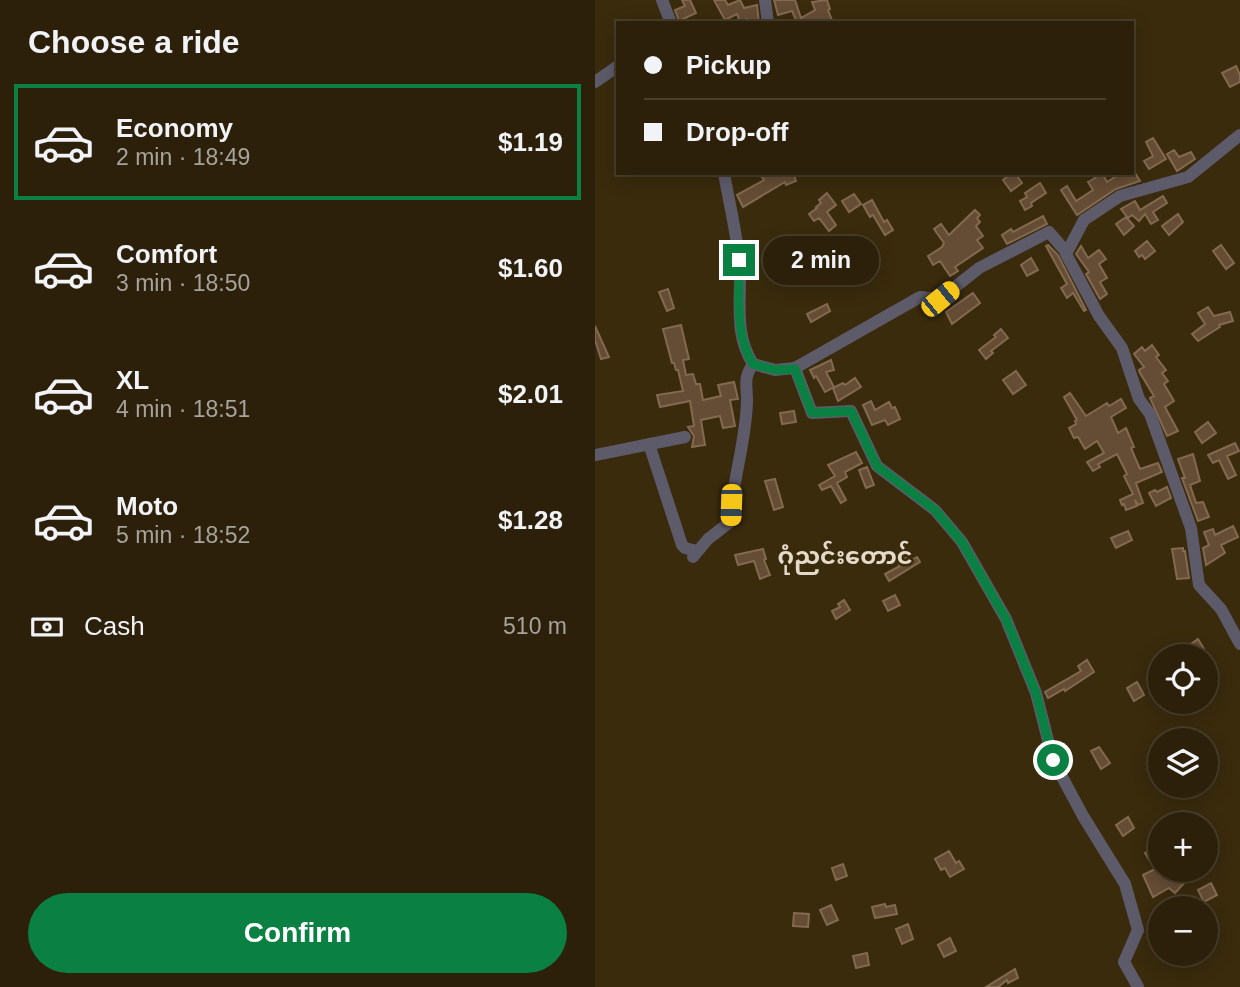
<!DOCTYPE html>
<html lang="en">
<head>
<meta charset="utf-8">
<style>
	:root { --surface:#2c200a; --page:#382d18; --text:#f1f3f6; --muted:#a6a39c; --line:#483e2b; --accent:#0b8043 }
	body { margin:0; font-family:Helvetica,"Noto Sans Myanmar",sans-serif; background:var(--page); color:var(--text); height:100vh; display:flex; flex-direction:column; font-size:26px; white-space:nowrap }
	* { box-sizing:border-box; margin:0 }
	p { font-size:23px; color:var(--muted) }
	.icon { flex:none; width:38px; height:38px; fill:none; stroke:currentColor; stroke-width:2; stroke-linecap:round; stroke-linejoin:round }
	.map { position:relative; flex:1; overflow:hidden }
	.drawer { display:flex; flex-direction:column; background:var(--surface); width:595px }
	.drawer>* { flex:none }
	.hud { position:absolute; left:21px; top:21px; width:518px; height:154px; border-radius:0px; box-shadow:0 4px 18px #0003,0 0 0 2px var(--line); display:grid; align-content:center; height:154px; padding:0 28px; background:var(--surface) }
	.controls { position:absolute; left:553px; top:644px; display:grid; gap:14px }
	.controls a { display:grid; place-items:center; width:70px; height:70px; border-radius:50%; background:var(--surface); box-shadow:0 4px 18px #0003,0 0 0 2px var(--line); font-size:35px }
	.end { position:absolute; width:32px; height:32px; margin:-16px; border:9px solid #0b8043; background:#fff; box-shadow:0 0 0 4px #fff }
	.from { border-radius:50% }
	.bubble { position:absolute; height:49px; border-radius:24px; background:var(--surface); box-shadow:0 4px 18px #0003,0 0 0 2px var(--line); font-size:23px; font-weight:700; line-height:49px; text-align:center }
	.car { position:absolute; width:21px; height:42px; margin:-21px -10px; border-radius:9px; box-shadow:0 0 5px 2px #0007; background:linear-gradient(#f5c518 24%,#345 0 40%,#f5c518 0 76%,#345 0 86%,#f5c518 0) }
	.hud b { display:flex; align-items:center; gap:24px; height:66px; font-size:26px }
	.hud b+b { border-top:2px solid var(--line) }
	.hud i { width:18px; height:18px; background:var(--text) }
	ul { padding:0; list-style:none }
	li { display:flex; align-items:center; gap:21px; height:116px; margin:0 14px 10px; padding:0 14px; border:4px solid transparent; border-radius:0px }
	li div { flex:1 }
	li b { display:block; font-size:26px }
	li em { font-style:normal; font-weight:700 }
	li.active { border-color:var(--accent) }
	li>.icon { width:63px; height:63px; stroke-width:1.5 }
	h2 { padding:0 28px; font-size:32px; line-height:84px }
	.pay { display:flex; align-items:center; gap:18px; height:77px; padding:0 28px; font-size:26px }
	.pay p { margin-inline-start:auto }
	.button { display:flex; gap:14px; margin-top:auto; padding:14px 28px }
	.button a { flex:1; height:80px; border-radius:42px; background:var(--accent); color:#fff; font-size:28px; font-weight:700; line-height:80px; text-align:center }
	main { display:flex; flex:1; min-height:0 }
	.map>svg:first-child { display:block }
	.building { fill:#654c34; stroke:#836950; stroke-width:2 }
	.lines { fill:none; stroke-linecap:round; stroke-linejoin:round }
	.minor { stroke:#5d5b6a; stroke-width:12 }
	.route { stroke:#0b8043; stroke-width:9 }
	.labels { text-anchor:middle; stroke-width:5; stroke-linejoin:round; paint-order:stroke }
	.quarter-label { font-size:24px; font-weight:bold; fill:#e4dac9; stroke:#3a2b0d }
</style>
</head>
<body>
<main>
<section class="drawer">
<h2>Choose a ride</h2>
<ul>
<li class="active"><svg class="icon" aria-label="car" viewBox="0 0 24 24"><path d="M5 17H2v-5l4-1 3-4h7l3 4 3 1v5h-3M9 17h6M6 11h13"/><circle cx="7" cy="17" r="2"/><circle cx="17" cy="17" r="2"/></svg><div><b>Economy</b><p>2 min · 18:49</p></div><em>$1.19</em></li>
<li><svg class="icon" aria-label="car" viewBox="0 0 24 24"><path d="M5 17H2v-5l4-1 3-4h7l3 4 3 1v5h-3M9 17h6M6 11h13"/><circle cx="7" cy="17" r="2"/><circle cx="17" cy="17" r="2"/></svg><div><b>Comfort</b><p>3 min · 18:50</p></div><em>$1.60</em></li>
<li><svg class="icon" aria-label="car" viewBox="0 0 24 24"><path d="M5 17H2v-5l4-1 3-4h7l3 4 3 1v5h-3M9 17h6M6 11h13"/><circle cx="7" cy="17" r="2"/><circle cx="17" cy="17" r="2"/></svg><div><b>XL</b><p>4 min · 18:51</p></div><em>$2.01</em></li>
<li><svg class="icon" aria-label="car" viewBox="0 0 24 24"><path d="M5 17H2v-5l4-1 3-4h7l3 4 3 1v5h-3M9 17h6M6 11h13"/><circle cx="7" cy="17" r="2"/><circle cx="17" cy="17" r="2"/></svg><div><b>Moto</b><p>5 min · 18:52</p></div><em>$1.28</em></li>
</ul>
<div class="pay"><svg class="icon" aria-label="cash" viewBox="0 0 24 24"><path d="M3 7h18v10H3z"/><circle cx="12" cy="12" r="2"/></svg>Cash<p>510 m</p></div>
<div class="button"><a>Confirm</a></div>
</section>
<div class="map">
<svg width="645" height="987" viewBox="0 0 645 987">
	<rect width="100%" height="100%" fill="#3a2b0d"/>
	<!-- building -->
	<path class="building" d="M87,0H95L101,13L84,21L80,10L90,6Z
		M119,0H130L133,5L145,0L149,8L162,5L164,23H154L152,19L145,22L142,14L130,20Z
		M179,0H200L206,18L220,10L217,2L232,0L235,9L233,10L238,23H197L201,20L197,11L183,15Z
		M641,66L645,75V82L635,87L627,73Z
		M558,138L571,159L554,169L549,161L558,156L551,142Z
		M579,150L584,157L596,152L600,159L582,171L572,154Z
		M164,173H198L201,181L191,185L190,182L148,207L142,195L169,180Z
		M417,173H420L427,183L416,191L408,180Z
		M497,173H507L512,182L526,173H540L545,181L521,189L482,215L466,190L472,186L481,201L498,190L493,182L500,178Z
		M445,183L451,193L436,203L437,206L430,210L425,201L432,197L430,193Z
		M232,193L241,205L232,212L241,225L234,231L224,218L219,221L214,214L222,208L221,207L226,203L224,200Z
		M259,194L266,204L254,212L247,201Z
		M568,196L572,203L558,212L563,220L556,224L550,214L544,221L537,215L533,218L526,209L540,201L545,210Z
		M277,200L289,222L292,220L298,230L290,235L278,215L275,217L268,205Z
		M380,210L385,215L382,218L385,222L381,226L388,236L382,240L388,248L360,267L363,271L355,276L345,261L338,265L333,256L347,247L349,243L339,229L346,224L354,235Z
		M583,214L588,222L574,235L567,226Z
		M448,216L452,224L412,244L407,235L416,229L418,232Z
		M531,217L539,226L529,235L521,224Z
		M552,241L560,251L550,259L547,255L544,257L540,251Z
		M453,245L463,255L491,310L489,311L478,293L472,298L466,288L472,284L451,246Z
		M626,245L639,263L631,269L618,251Z
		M486,246L493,258L504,250L511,259L504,264L512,278L505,282L512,294L505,299L491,274L494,272L481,254Z
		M197,256L199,264L183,270L181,259Z
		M260,257L264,266L249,276L244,268Z
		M436,258L443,270L432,276L426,265Z
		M73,289L79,308L72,311L64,292Z
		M378,293L385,303L357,324L351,312Z
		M232,304L235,311L216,322L212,314Z
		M613,307L619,316L635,312L638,321L624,325L625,327L603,341L597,334L610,324L603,313Z
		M86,325L94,359L88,360L91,375L98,374L101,384H105L108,400L126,396L123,385L139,382L143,399L135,400L140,426L128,428L125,416L106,420L110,445L97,447L99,436L93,427L99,426L95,401L65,407L62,395L88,391L83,370H81L79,363H77L68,329Z
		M0,326L14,357L6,359L0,340Z
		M406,329L413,338L396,351L398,353L391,359L384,350L401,337L399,335Z
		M557,345L564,355L561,357L571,370L567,373L573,381L569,384L579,401L570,407L583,431L572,436L555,398L559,396L545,373L544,370L549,367L539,354L547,347L550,351Z
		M236,360L239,370L231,372L239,387L230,392L221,376L219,378L215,370Z
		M421,371L431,385L418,394L408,380Z
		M260,378L266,387L243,401L238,388L248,383L250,385Z
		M475,393L491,416L512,403L514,406L526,399L531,408L516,417L523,433L531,428L539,447L536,448L545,469L563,463L567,472L541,483L548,503L543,505L540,500L542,506L531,510L529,504L527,505L525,500L538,494L529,476L532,474L522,454L503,464L505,467L498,471L492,462L509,453L502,441L490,449L483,437L479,438L474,428L481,424L480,421L482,420L469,397Z
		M276,401L280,410L294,402L297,408L300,407L305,419L293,425L290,420L277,425L268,405Z
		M199,411L201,422L187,424L185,413Z
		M613,422L621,433L607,443L600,432Z
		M640,443L644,451L632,456L641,475L633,479L624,460L618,463L613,455Z
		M261,452L267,463L250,472L252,477L242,483L251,500L246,503L236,486L227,490L224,485L240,476L233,465Z
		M598,454L605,481L595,485L601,503L608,502L614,517L603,521L587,478H590L583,459Z
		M272,467L279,485L271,488L264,470Z
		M180,479L188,507L179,510L170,481Z
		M572,487L576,498L561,506L554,493L560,490L562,492Z
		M638,526L643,537L626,545L630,553L611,565L608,548L614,545L609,532L618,529L620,535Z
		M533,531L537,540L521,548L516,538Z
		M588,548V551H590L594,578L582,579L577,549Z
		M168,549L171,559L169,560L175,575L165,579L159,561L143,565L140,555Z
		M322,557L325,562L294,581L290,574L305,566L303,562L311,558L313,562Z
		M300,595L305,605L293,611L288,601Z
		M249,600L255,610L241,619L237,611L245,607L243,604Z
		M603,639L609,649L598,656H579Z
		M492,660L499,672L470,691L469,689L453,698L450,692L486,671L483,666Z
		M542,682L549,695L539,701L532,688Z
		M504,747L515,763L506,769L496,751Z
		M533,817L539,828L528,836L521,825Z
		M560,847L565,855V870H578L591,881L580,893L574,888L558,897L548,875L560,869L550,853Z
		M354,851L361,863L364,861L369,869L355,877L350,868L346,870L340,859Z
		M248,864L252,876L241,880L237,868Z
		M616,883L622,895L609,902L603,890Z
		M290,904L291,907L300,905L302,914L280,918L277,907Z
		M236,905L243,920L232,925L225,910Z
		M199,913L214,914L213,927L198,926Z
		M313,924L318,939L307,944L301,929Z
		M355,938L361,951L349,957L343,945Z
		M272,953L274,965L261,968L258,956Z
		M420,969L423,978L413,983L412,980L403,987H391Z"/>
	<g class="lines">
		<!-- minor -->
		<path class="minor" d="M67,0L76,23
			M170,0L173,23
			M0,82L23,66
			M645,135L593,177L525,196L489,220L471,254L504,316L527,348L544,399L555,414L596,528L604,585L626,609L645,644
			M129,173C134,202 141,230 144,259C148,296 137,331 158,364L180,370L200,368L217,413L256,411L282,466L340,510L367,542L411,619L441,693L458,760L488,816L530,884L543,930L529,962L543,987
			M200,368L325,297L345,299L384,268L454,232L472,253
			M54,444L87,545L90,548L102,551
			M0,455L90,437
			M98,557L113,539L135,522C137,481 151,443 152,401C152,384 148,379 158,364"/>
	</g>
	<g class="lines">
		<!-- route -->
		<path class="route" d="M144,260C145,295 139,334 158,364L180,370L200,369L217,413L256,411L282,466L340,510L367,542L400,600L411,619L441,693L458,760"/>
	</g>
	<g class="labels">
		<!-- quarter labels -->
		<g class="quarter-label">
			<text x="250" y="564">ဂုံညင်းတောင်</text>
		</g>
	</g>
</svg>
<div class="controls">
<a><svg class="icon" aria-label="locate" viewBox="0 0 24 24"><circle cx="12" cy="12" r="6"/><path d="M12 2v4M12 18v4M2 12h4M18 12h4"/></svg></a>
<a><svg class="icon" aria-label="layers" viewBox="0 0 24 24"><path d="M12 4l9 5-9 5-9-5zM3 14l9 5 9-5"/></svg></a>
<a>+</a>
<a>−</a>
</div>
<i class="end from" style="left:458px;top:760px"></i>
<i class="end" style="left:144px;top:260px"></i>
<div class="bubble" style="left:168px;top:236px;width:116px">2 min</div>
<i class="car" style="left:345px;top:299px;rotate:51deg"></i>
<i class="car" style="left:136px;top:505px;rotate:182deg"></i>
<div class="hud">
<b><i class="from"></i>Pickup</b>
<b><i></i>Drop-off</b>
</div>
</div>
</main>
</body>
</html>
